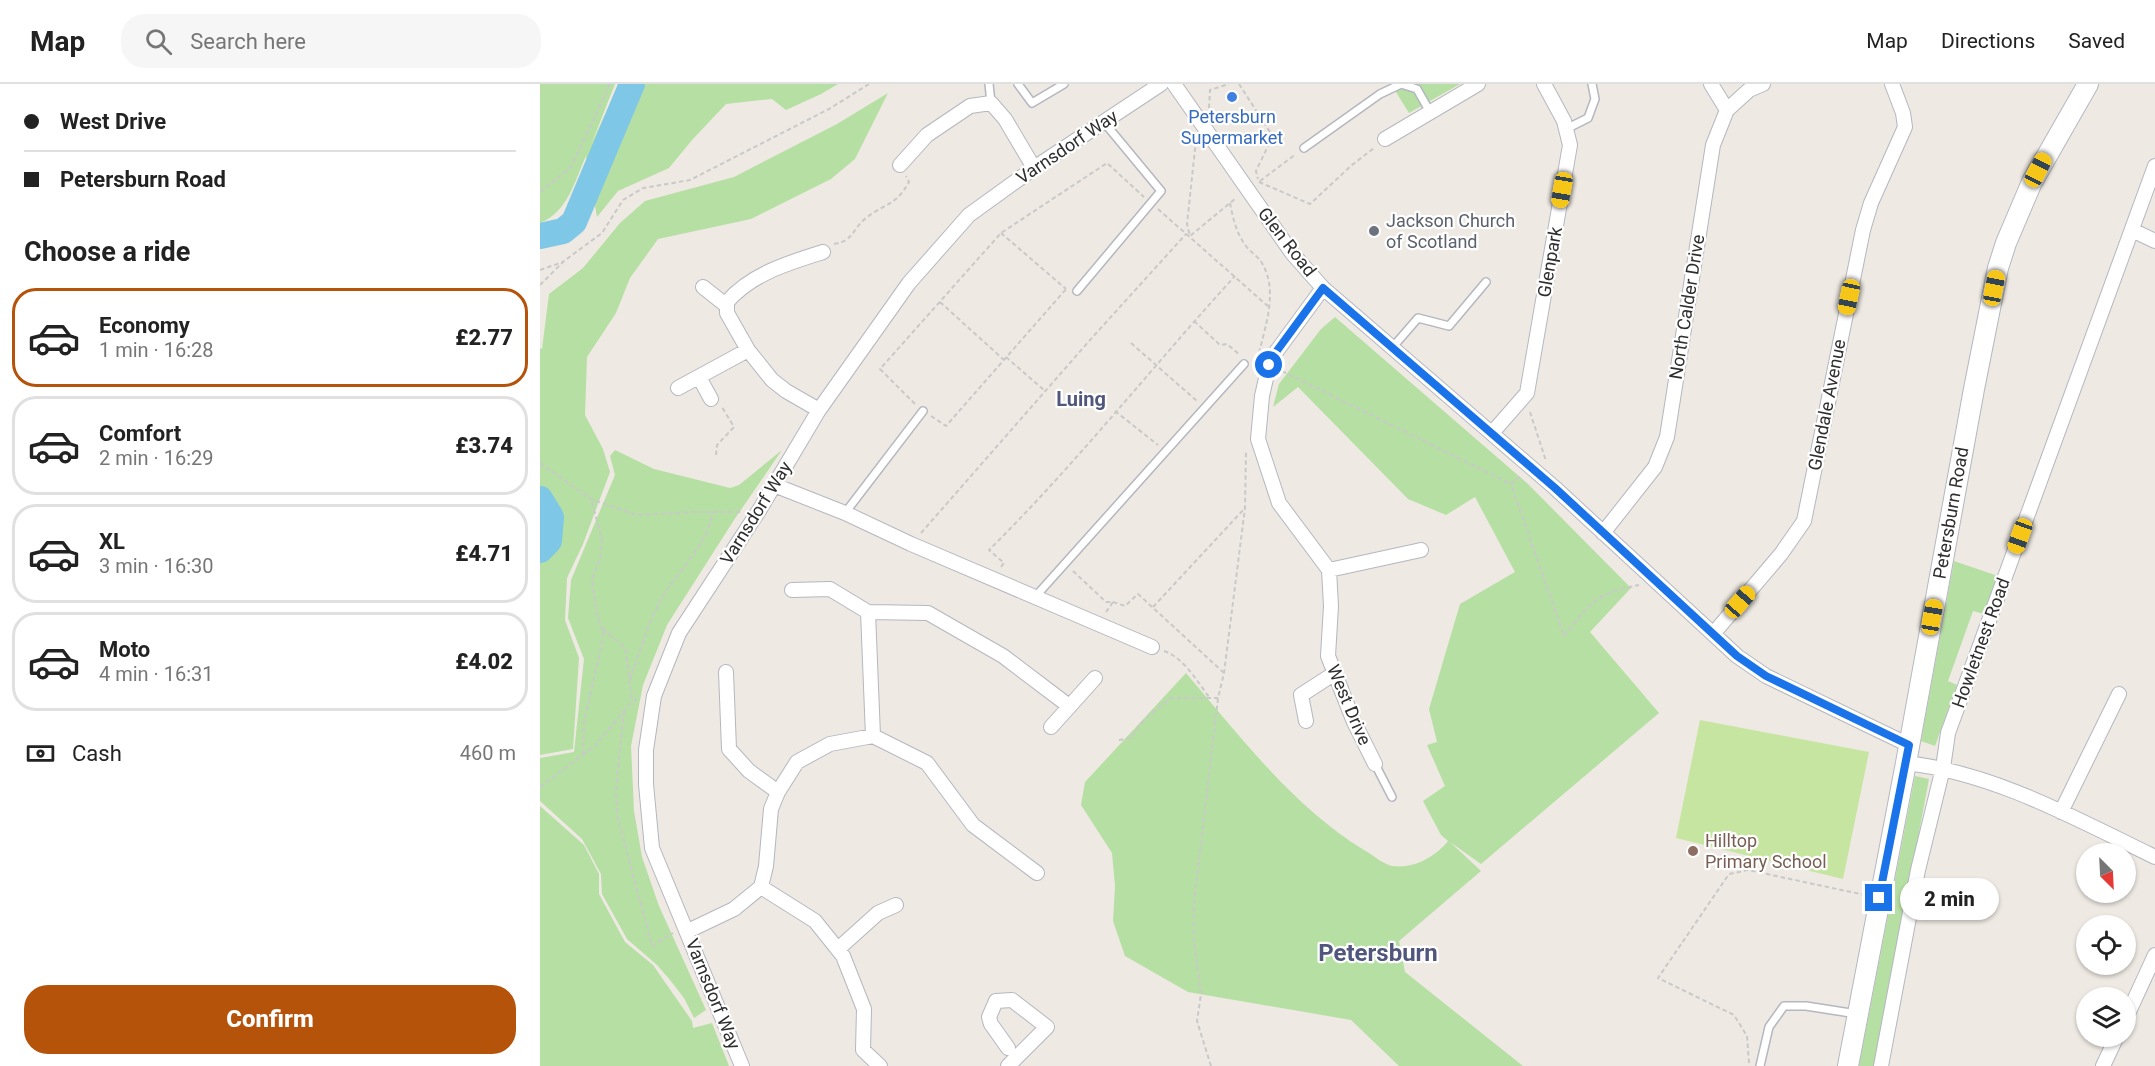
<!DOCTYPE html>
<html lang="en">
<head>
<meta charset="utf-8">
<style>
	:root { --surface:#fff; --page:#f6f6f6; --text:#222; --muted:#767676; --line:#e0e0e0; --accent:#b45309 }
	body { margin:0; font-family:Roboto,sans-serif; background:var(--page); color:var(--text); height:100vh; display:flex; flex-direction:column; font-size:22px; white-space:nowrap }
	* { box-sizing:border-box; margin:0 }
	p { font-size:20px; color:var(--muted) }
	.icon { flex:none; width:33px; height:33px; fill:none; stroke:currentColor; stroke-width:2; stroke-linecap:round; stroke-linejoin:round }
	.map { position:relative; flex:1; overflow:hidden }
	.side { display:flex; flex-direction:column; background:var(--surface); width:540px }
	.side>* { flex:none }
	.top-card { display:grid; align-content:center; height:132px; padding:0 24px; background:var(--surface) }
	.needle { width:39px; rotate:156deg }
	.tools { position:absolute; left:1536px; top:759px; display:grid; gap:12px }
	.tools a { display:grid; place-items:center; width:60px; height:60px; border-radius:50%; background:var(--surface); box-shadow:0 2px 4px #0004; font-size:30px }
	.end { position:absolute; width:27px; height:27px; margin:-14px; border:8px solid #1a73e8; background:#fff; box-shadow:0 0 0 3px #fff }
	.from { border-radius:50% }
	.bubble { position:absolute; height:42px; border-radius:21px; background:var(--surface); box-shadow:0 2px 4px #0004; font-size:20px; font-weight:800; line-height:42px; text-align:center }
	.car { position:absolute; width:18px; height:36px; margin:-18px -9px; border-radius:8px; box-shadow:0 0 4px 2px #0007; background:linear-gradient(#f5c518 24%,#345 0 40%,#f5c518 0 76%,#345 0 86%,#f5c518 0) }
	.top-card b { display:flex; align-items:center; gap:21px; height:57px; font-size:22px }
	.top-card b+b { border-top:2px solid var(--line) }
	.top-card i { width:15px; height:15px; background:var(--text) }
	ul { padding:0; list-style:none }
	li { display:flex; align-items:center; gap:18px; height:99px; margin:0 12px 9px; padding:0 12px; border:3px solid var(--line); border-radius:24px }
	li div { flex:1 }
	li b { display:block; font-size:22px }
	li em { font-style:normal; font-weight:800 }
	li.active { border-color:var(--accent) }
	li>.icon { width:54px; height:54px; stroke-width:1.5 }
	h2 { padding:0 24px; font-size:27px; line-height:72px }
	.pay { display:flex; align-items:center; gap:15px; height:66px; padding:0 24px; font-size:22px }
	.pay p { margin-inline-start:auto }
	.action { display:flex; gap:12px; margin-top:auto; padding:12px 24px }
	.action a { flex:1; height:69px; border-radius:24px; background:var(--accent); color:#fff; font-size:24px; font-weight:800; line-height:69px; text-align:center }
	header { display:flex; align-items:center; gap:36px; box-sizing:border-box; height:84px; padding:0 30px; background:var(--surface); border-bottom:2px solid var(--line) }
	header strong { font-size:28px }
	nav { display:flex; gap:33px; margin-inline-start:auto; font-size:21px }
	.search { width:420px; height:54px; background:var(--page); display:flex; align-items:center; gap:15px; box-sizing:border-box; padding:0 21px; border-radius:24px; color:var(--muted); font-size:22px }
	main { display:flex; flex:1; min-height:0 }
	.map>svg:first-child { display:block }
	.green { fill:#b6dfa3 }
	.pitch { fill:#c6e5a0 }
	.lines { fill:none; stroke-linecap:round; stroke-linejoin:round }
	.river { stroke:#7fc7e6; stroke-width:26 }
	.lane-casing { stroke:#b5b7c0; stroke-width:10 }
	.street-casing { stroke:#b5b7c0; stroke-width:16 }
	.secondary-casing { stroke:#b5b7c0; stroke-width:22 }
	.path { stroke:#c9c9c9; stroke-width:2; stroke-dasharray:4.5 3; stroke-linecap:butt }
	.lane { stroke:#fff; stroke-width:7 }
	.street { stroke:#fff; stroke-width:14 }
	.secondary { stroke:#fff; stroke-width:20 }
	.route { stroke:#1a73e8; stroke-width:8 }
	.shop-dot { fill:#3f7fe0; stroke:#fff; stroke-width:2 }
	.worship-dot { fill:#6b7280; stroke:#fff; stroke-width:2 }
	.education-dot { fill:#8d6e63; stroke:#fff; stroke-width:2 }
	.labels { text-anchor:middle; stroke-width:4.5; stroke-linejoin:round; paint-order:stroke }
	.shop-label { font-size:18px; fill:#366cbe; stroke:#fff }
	.street-label { font-size:18px; fill:#2e2e2e; stroke:#fff }
	.worship-label { font-size:18px; fill:#5b616d; stroke:#fff; text-anchor:start }
	.education-label { font-size:18px; fill:#785e54; stroke:#fff; text-anchor:start }
	.neighbourhood-label { font-size:20px; font-weight:bold; fill:#51577c; stroke:#fff }
	.district-label { font-size:24px; font-weight:bold; fill:#51577c; stroke:#fff }
</style>
</head>
<body>
<header>
<strong>Map</strong>
<div class="search"><svg class="icon" aria-label="search" viewBox="0 0 24 24"><circle cx="10" cy="10" r="6"/><path d="M15 15l6 6"/></svg>Search here</div>
<nav><a>Map</a><a>Directions</a><a>Saved</a></nav>
</header>
<main>
<section class="side">
<div class="top-card">
<b><i class="from"></i>West Drive</b>
<b><i></i>Petersburn Road</b>
</div>
<h2>Choose a ride</h2>
<ul>
<li class="active"><svg class="icon" aria-label="car" viewBox="0 0 24 24"><path d="M5 17H2v-5l4-1 3-4h7l3 4 3 1v5h-3M9 17h6M6 11h13"/><circle cx="7" cy="17" r="2"/><circle cx="17" cy="17" r="2"/></svg><div><b>Economy</b><p>1 min · 16:28</p></div><em>£2.77</em></li>
<li><svg class="icon" aria-label="car" viewBox="0 0 24 24"><path d="M5 17H2v-5l4-1 3-4h7l3 4 3 1v5h-3M9 17h6M6 11h13"/><circle cx="7" cy="17" r="2"/><circle cx="17" cy="17" r="2"/></svg><div><b>Comfort</b><p>2 min · 16:29</p></div><em>£3.74</em></li>
<li><svg class="icon" aria-label="car" viewBox="0 0 24 24"><path d="M5 17H2v-5l4-1 3-4h7l3 4 3 1v5h-3M9 17h6M6 11h13"/><circle cx="7" cy="17" r="2"/><circle cx="17" cy="17" r="2"/></svg><div><b>XL</b><p>3 min · 16:30</p></div><em>£4.71</em></li>
<li><svg class="icon" aria-label="car" viewBox="0 0 24 24"><path d="M5 17H2v-5l4-1 3-4h7l3 4 3 1v5h-3M9 17h6M6 11h13"/><circle cx="7" cy="17" r="2"/><circle cx="17" cy="17" r="2"/></svg><div><b>Moto</b><p>4 min · 16:31</p></div><em>£4.02</em></li>
</ul>
<div class="pay"><svg class="icon" aria-label="cash" viewBox="0 0 24 24"><path d="M3 7h18v10H3z"/><circle cx="12" cy="12" r="2"/></svg>Cash<p>460 m</p></div>
<div class="action"><a>Confirm</a></div>
</section>
<div class="map">
<svg width="1615" height="982" viewBox="0 0 1615 982">
	<rect width="100%" height="100%" fill="#eee9e2"/>
	<!-- green -->
	<path class="green" d="M0,0H75L51,61L79,0H298L281,10L246,26L232,15L186,20L152,56L129,84L78,107L57,133L46,72C35,96 28,128 0,139Z
		M851,0H920L869,29Z
		M348,9L315,75L291,95L211,135L118,155L90,194L76,229L47,273L45,331L63,365L70,388L43,460L27,494L25,536L39,574L33,665L0,671V264L2,265L9,210L43,184L80,139L105,117L194,93L297,40Z
		M795,233L988,400L1091,504L1050,548L1119,629L941,780L910,758L941,787L859,857L865,888L983,982H859L811,936L648,908L585,872L573,837L575,802L572,769L541,721L545,698L646,589C700,652 752,722 824,766C833,771 843,780 852,782C874,785 895,773 908,757L901,751L883,717L905,702L887,661L897,658L889,625L920,520L975,488L935,413L906,431L868,415L758,303L733,323L739,300L781,245Z
		M75,366L114,385L190,404L199,401L242,366L194,436L127,541L103,601L91,662L94,727L102,773L119,822L166,926L154,934L144,914L130,896L117,881L87,855L62,810L61,790L42,755L0,717V674L34,668L44,575L28,534L31,496L75,391L70,372Z
		M1414,477L1458,492L1444,530L1433,527L1408,597L1417,601L1395,662L1381,657Z
		M1375,692L1389,695L1335,982H1319Z
		M0,722L44,761L59,790V810L85,858L113,881L152,937L153,944L172,939L189,982H0Z"/>
	<!-- pitch -->
	<path class="pitch" d="M1160,636L1329,668L1303,795L1136,754Z"/>
	<g class="lines">
		<!-- river -->
		<path class="river" d="M0,152L23,147L34,138L92,0
			M0,415L11,433L9,457L0,466"/>
		<defs>
			<path id="lane" d="M449,0L451,19
				M478,0L492,19L524,0
				M1026,45L1048,34L1055,15L1052,0
				M764,64L840,10L861,0L877,5L890,28
				M537,207L621,107L563,37
				M852,264L878,234L909,242L946,198
				M305,429L383,327
				M495,513L704,280
				M835,680L852,713
				M1220,982L1229,943L1244,922H1266L1317,930"/>
			<path id="street" d="M634,0L752,169L783,204L1015,404L1197,572L1226,592L1369,661
				M1171,0L1187,26
				M845,55L938,0
				M360,81L387,51L430,22L451,19L465,35L494,84
				M1592,146L1615,157
				M163,203L187,222
				M783,204L736,268L729,281L722,312L718,355L739,419L789,486L791,522L788,572L814,638L835,680
				M159,293L171,315
				M138,304L208,266
				M279,326L246,307L232,296L208,266L187,229V218C211,190 248,179 283,168
				M952,349L987,309L1030,61L1024,37L1004,0
				M234,401L305,429L371,460L612,563
				M1063,449L1115,383L1127,353L1173,61L1187,26L1209,6L1223,0
				M789,486L881,466
				M252,506L290,505L328,528
				M328,528L388,529L463,572L529,622
				M328,528L333,652
				M1173,550L1241,470L1264,437L1323,146L1331,119L1365,43L1363,29L1352,0
				M186,588L189,665L209,687L238,708
				M766,637L761,611L795,589
				M511,643L555,594
				M1366,679C1455,689 1536,735 1615,773
				M1521,728L1579,610
				M221,803L275,837L303,872L324,925L323,966L340,982
				M148,847L194,825L221,803L226,782L231,725L238,708L257,678L290,660L333,652L387,679L433,741L497,789
				M298,865L338,829L356,821
				M1586,934L1615,871
				M468,964L451,940L449,933L456,917L472,916L507,943L468,982
				M202,982L112,764L106,700V666L114,612L139,549L220,425L279,326L369,199L429,131L494,84L621,0
				M1341,982L1378,786L1403,684L1408,649L1615,82
				M1563,982L1577,952"/>
			<path id="secondary" d="M1308,982L1366,679L1434,305L1458,184L1466,159L1492,98L1548,0"/>
		</defs>
		<!-- lane casing -->
		<use href="#lane" class="lane-casing"/>
		<!-- street casing -->
		<use href="#street" class="street-casing"/>
		<!-- secondary casing -->
		<use href="#secondary" class="secondary-casing"/>
		<!-- path -->
		<path class="path" d="M699,0L730,48L728,62L716,87L718,95
			M669,24L670,6L689,0
			M656,56L647,140L650,152L696,114
			M720,97L756,70
			M719,98L770,120L812,81L834,64
			M0,108L31,83L70,0
			M690,119C693,134 696,149 706,162C710,168 718,172 722,179C738,206 726,240 719,269
			M618,125L730,224
			M461,149L526,205
			M294,160C314,157 312,145 326,134C345,119 356,122 369,98L366,92
			M0,186L23,178
			M0,201L24,177L62,149L83,116L103,104L150,96L289,25L329,0
			M400,218L464,276
			M654,237L680,261L687,260L700,271
			M591,259L658,318
			M466,273L505,307
			M742,287L971,400
			M375,320L340,285L461,149L567,79L604,113
			M575,327L618,361
			M990,328L1006,377
			M391,332L406,342L527,204
			M176,371L177,361L194,343L182,323
			M0,379L51,415L96,431L152,428H202
			M980,393L971,400L1024,552C1051,519 1054,510 1099,501
			M381,449L550,256L646,150
			M461,483L464,479L449,466C536,380 612,283 695,192
			M533,487L566,518H573L566,528
			M573,518L585,522L598,510L684,589
			M613,523L705,424
			M63,545L82,561L86,568L92,616
			M624,567C643,573 657,597 669,613
			M90,596C99,571 106,544 118,521C132,492 170,460 172,428
			M84,627L76,705L77,730L112,862L133,849
			M579,656L591,654L600,640L630,614H678
			M43,671L44,638L64,550L57,531L52,496L60,473L62,455L51,415
			M0,703L56,661L92,617L99,615
			M1209,979L1207,952L1194,931L1118,894L1189,790L1208,786L1325,811
			M671,982L657,937L661,910L654,858V819L678,614L684,589L705,424L706,366"/>
		<!-- lane -->
		<use href="#lane" class="lane"/>
		<!-- street -->
		<use href="#street" class="street"/>
		<!-- secondary -->
		<use href="#secondary" class="secondary"/>
	</g>
	<g class="lines">
		<!-- route -->
		<path class="route" d="M729,281L736,268L783,204L1015,404L1197,572L1226,592L1369,661L1339,814"/>
	</g>
	<!-- markers -->
	<circle class="shop-dot" cx="692" cy="13" r="6"/>
	<circle class="worship-dot" cx="834" cy="147" r="6"/>
	<circle class="education-dot" cx="1153" cy="767" r="6"/>
	<g class="labels">
		<!-- shop labels -->
		<g class="shop-label">
			<text x="692" y="39">Petersburn<tspan x="692" dy="21">Supermarket</tspan></text>
		</g>
		<!-- street labels -->
		<g class="street-label">
			<text transform="translate(527 63) rotate(-34)" y="6">Varnsdorf Way</text>
			<text transform="translate(747 158) rotate(52)" y="6">Glen Road</text>
			<text transform="translate(1010 178) rotate(-80)" y="6">Glenpark</text>
			<text transform="translate(1147 223) rotate(-81)" y="6">North Calder Drive</text>
			<text transform="translate(1287 321) rotate(-79)" y="6">Glendale Avenue</text>
			<text transform="translate(216 429) rotate(-58)" y="6">Varnsdorf Way</text>
			<text transform="translate(1411 429) rotate(-80)" y="6">Petersburn Road</text>
			<text transform="translate(1441 559) rotate(-70)" y="6">Howletnest Road</text>
			<text transform="translate(809 621) rotate(67)" y="6">West Drive</text>
			<text transform="translate(173 910) rotate(68)" y="6">Varnsdorf Way</text>
		</g>
		<!-- worship labels -->
		<g class="worship-label">
			<text x="846" y="143">Jackson Church<tspan x="846" dy="21">of Scotland</tspan></text>
		</g>
		<!-- education labels -->
		<g class="education-label">
			<text x="1165" y="763">Hilltop<tspan x="1165" dy="21">Primary School</tspan></text>
		</g>
		<!-- neighbourhood labels -->
		<g class="neighbourhood-label">
			<text x="541" y="322">Luing</text>
		</g>
		<!-- district labels -->
		<g class="district-label">
			<text x="838" y="877">Petersburn</text>
		</g>
	</g>
</svg>
<div class="tools">
<a><svg class="needle" viewBox="-14 -14 28 28"><path d="M0-13l5 13h-10z" fill="#e53935"/><path d="M0 13l5-13h-10z" fill="#767676"/></svg></a>
<a><svg class="icon" aria-label="locate" viewBox="0 0 24 24"><circle cx="12" cy="12" r="6"/><path d="M12 2v4M12 18v4M2 12h4M18 12h4"/></svg></a>
<a><svg class="icon" aria-label="layers" viewBox="0 0 24 24"><path d="M12 4l9 5-9 5-9-5zM3 14l9 5 9-5"/></svg></a>
</div>
<i class="end from" style="left:729px;top:281px"></i>
<i class="end" style="left:1339px;top:814px"></i>
<div class="bubble" style="left:1360px;top:794px;width:99px">2 min</div>
<i class="car" style="left:1498px;top:86px;rotate:27deg"></i>
<i class="car" style="left:1022px;top:106px;rotate:190deg"></i>
<i class="car" style="left:1454px;top:204px;rotate:11deg"></i>
<i class="car" style="left:1309px;top:213px;rotate:192deg"></i>
<i class="car" style="left:1480px;top:452px;rotate:200deg"></i>
<i class="car" style="left:1200px;top:518px;rotate:41deg"></i>
<i class="car" style="left:1392px;top:533px;rotate:10deg"></i>
</div>
</main>
</body>
</html>
